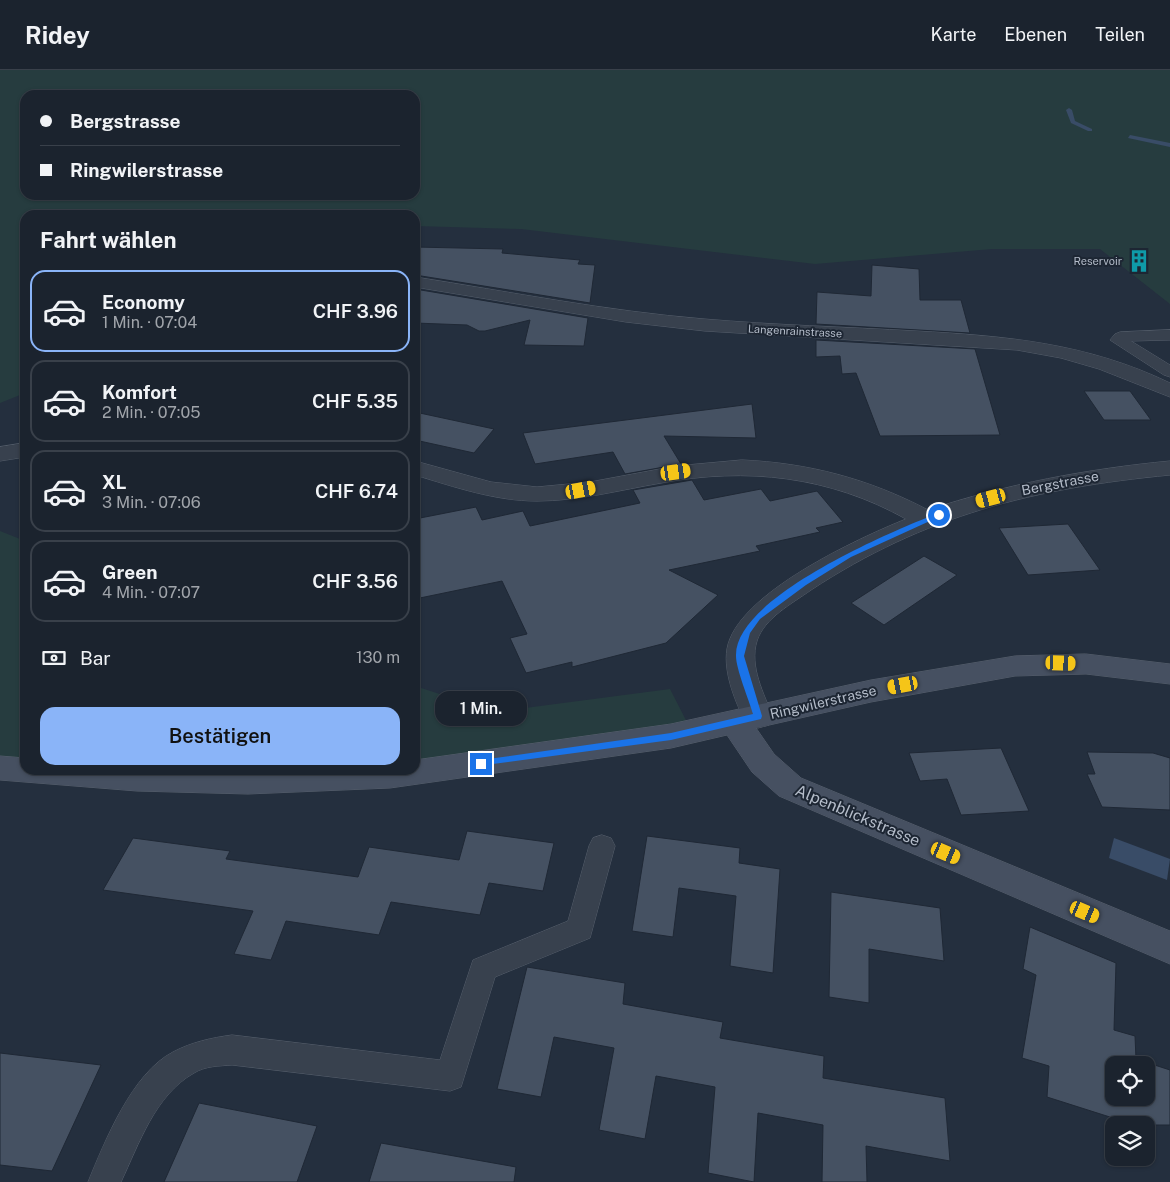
<!DOCTYPE html>
<html lang="de">
<head>
<meta charset="utf-8">
<style>
	:root { --surface:#1b232e; --page:#242b36; --text:#f1f3f6; --muted:#a0a4aa; --line:#39404a; --accent:#8ab4f8 }
	body { margin:0; font-family:"Public Sans",sans-serif; background:var(--page); color:var(--text); height:100vh; display:flex; flex-direction:column; font-size:19px; white-space:nowrap }
	* { box-sizing:border-box; margin:0 }
	p { font-size:16px; color:var(--muted) }
	.icon { flex:none; width:28px; height:28px; fill:none; stroke:currentColor; stroke-width:2; stroke-linecap:round; stroke-linejoin:round }
	.map { position:relative; flex:1; overflow:hidden }
	.panel { position:absolute; left:20px; top:140px; width:400px; height:565px; display:flex; flex-direction:column; background:var(--surface); border-radius:15px; box-shadow:0 1px 4px #0004,0 0 0 1px var(--line) }
	.panel>* { flex:none }
	.hud { position:absolute; left:20px; top:20px; width:400px; height:110px; border-radius:15px; box-shadow:0 1px 4px #0004,0 0 0 1px var(--line); display:grid; align-content:center; height:110px; padding:0 20px; background:var(--surface) }
	.controls { position:absolute; left:1105px; top:986px; display:grid; gap:10px }
	.controls a { display:grid; place-items:center; width:50px; height:50px; border-radius:10px; background:var(--surface); box-shadow:0 1px 4px #0004,0 0 0 1px var(--line); font-size:25px }
	.end { position:absolute; width:22px; height:22px; margin:-11px; border:6px solid #1a73e8; background:#fff; box-shadow:0 0 0 2px #fff }
	.from { border-radius:50% }
	.bubble { position:absolute; height:35px; border-radius:15px; background:var(--surface); box-shadow:0 1px 4px #0004,0 0 0 1px var(--line); font-size:16px; font-weight:600; line-height:35px; text-align:center }
	.car { position:absolute; width:15px; height:30px; margin:-15px -8px; border-radius:6px; box-shadow:0 0 4px 1px #0007; background:linear-gradient(#f5c518 24%,#345 0 40%,#f5c518 0 76%,#345 0 86%,#f5c518 0) }
	.hud b { display:flex; align-items:center; gap:18px; height:48px; font-size:19px }
	.hud b+b { border-top:1px solid var(--line) }
	.hud i { width:12px; height:12px; background:var(--text) }
	ul { padding:0; list-style:none }
	li { display:flex; align-items:center; gap:15px; height:82px; margin:0 10px 8px; padding:0 10px; border:2px solid var(--line); border-radius:15px }
	li div { flex:1 }
	li b { display:block; font-size:19px }
	li em { font-style:normal; font-weight:600 }
	li.on { border-color:var(--accent) }
	li>.icon { width:45px; height:45px; stroke-width:1.5 }
	h2 { padding:0 20px; font-size:22px; line-height:60px }
	.pay { display:flex; align-items:center; gap:12px; height:55px; padding:0 20px; font-size:19px }
	.pay p { margin-inline-start:auto }
	.action { display:flex; gap:10px; margin-top:auto; padding:10px 20px }
	.action a { flex:1; height:58px; border-radius:15px; background:var(--accent); color:#111; font-size:20px; font-weight:600; line-height:58px; text-align:center }
	header { display:flex; align-items:center; gap:30px; box-sizing:border-box; height:70px; padding:0 25px; background:var(--surface); border-bottom:1px solid var(--line) }
	header strong { font-size:24px }
	nav { display:flex; gap:28px; margin-inline-start:auto; font-size:18px }
	.map>svg:first-child { display:block }
	.green { fill:#263c3f; fill-rule:evenodd }
	.water { fill:#394c67 }
	.lines { fill:none; stroke-linecap:round; stroke-linejoin:round }
	.stream { fill:#394c67; fill-rule:evenodd }
	.building { fill:#455162; stroke:#1f2835; fill-rule:evenodd }
	.lane-casing { stroke:#565f6c; stroke-width:1 }
	.street-casing { stroke:#565f6c; stroke-width:1 }
	.secondary-casing { stroke:#565f6c; stroke-width:1 }
	.lane { fill:#38414e; fill-rule:evenodd }
	.street { fill:#38414e; fill-rule:evenodd }
	.secondary { fill:#465061; fill-rule:evenodd }
	.route { fill:#1a73e8 }
	.labels { text-anchor:middle; stroke-width:4; stroke-linejoin:round; paint-order:stroke }
	.far-poi-label { font-size:11px; fill:#b4bcc9; stroke:#1d2633; text-anchor:end }
	.far-street-label { font-size:11px; fill:#b4bcc9; stroke:#1d2633 }
	.street-label { font-size:14px; fill:#b4bcc9; stroke:#1d2633 }
	.near-street-label { font-size:16px; fill:#b4bcc9; stroke:#1d2633 }
</style>
</head>
<body>
<header>
<strong>Ridey</strong>
<nav><a>Karte</a><a>Ebenen</a><a>Teilen</a></nav>
</header>
<div class="map">
<svg width="1170" height="1112" viewBox="0 0 1170 1112">
	<rect width="100%" height="100%" fill="#242f3e"/>
	<!-- green -->
	<path class="green" d="M0,0H1170V234L1100,179H992L815,194L521,159L415,156V145H25V323L0,333ZM25,25H415V125H25Z
		M0,461L25,471V700L0,698Z
		M415,616L495,642L670,619L692,662L415,700Z"/>
	<!-- water -->
	<path class="water" d="M1114,768L1170,789L1167,810L1109,788Z"/>
	<g class="lines">
		<!-- stream -->
		<path class="stream" d="M1069,38L1072,40L1075,51L1092,59V61H1088L1071,53L1066,40Z
			M1130,65L1170,73V77L1128,68Z"/>
	</g>
	<!-- building -->
	<path class="building" d="M415,177L503,179L502,183L580,190L578,194L595,195L590,233L415,205Z
		M872,195L919,199L920,230H961L970,263L816,254L817,222L871,226Z
		M415,219L588,248L584,276L524,275L530,250L485,261H479L467,255L415,253Z
		M816,270L975,279L1000,365L880,366L856,303L842,304L840,286L816,287Z
		M1084,321H1130L1151,350H1104Z
		M752,334L756,368L664,366L681,394L625,404L613,382L535,394L523,363Z
		M415,342L494,359L474,383L415,370Z
		M692,410L704,430L761,419L770,431L817,421L843,452L816,458L820,462L756,476L760,481L669,500L718,525L666,573L572,597V592L526,603L510,568L527,564L502,511L415,529V449L476,437L482,450L523,441L530,456L640,433L633,420Z
		M1068,454L1100,500L1028,505L999,458Z
		M924,486L957,505L884,555L851,533Z
		M1001,678L1029,741L961,745L947,709L920,711L909,683Z
		M1087,682L1153,683L1170,688V740L1102,737L1087,704H1095Z
		M467,761L554,773L543,821L489,813L480,845L391,832L379,865L286,851L271,890L234,884L253,841L103,820L133,768L230,781L226,789L358,807L369,777L459,790Z
		M647,766L740,778L739,793L780,799L773,903L730,896L736,826L679,818L673,867L632,861Z
		M831,822L940,838L944,891L869,879V933L829,927Z
		M1030,857L1116,893L1114,960L1135,966L1136,989L1170,1000V1055H1135L1047,1027L1049,996L1022,988L1036,905L1023,899ZM1114,995H1146V1028H1114Z
		M527,897L625,913L623,934L723,952L720,968L824,986L823,1008L945,1028L950,1091L866,1076L867,1112H822L823,1055L758,1043L754,1112L708,1103L715,1017L656,1006L645,1069L599,1060L614,978L554,967L541,1027L497,1019Z
		M0,983L101,995L52,1101L0,1095Z
		M199,1033L317,1056L297,1112H164Z
		M381,1073L516,1097L514,1112H369Z"/>
	<g class="lines">
		<defs>
			<path id="lane" d="M1170,260V270L1131,271L1170,295V307L1164,305L1110,270L1115,264L1120,262Z
				M602,765L611,768L615,776L590,868L495,907L461,1017L450,1021L232,995C219,996 205,996 194,1003C155,1025 139,1074 121,1112H88C105,1071 132,1003 173,982C192,972 211,968 232,965L440,990L473,890L568,851L589,776L593,768Z"/>
			<path id="street" d="M415,207C511,222 607,241 704,249C774,255 845,257 916,261C1006,266 1087,273 1170,313V327L1099,299L1061,288L1017,280L705,261L626,252L415,217Z
				M25,373V387L0,391V377Z
				M742,390C809,393 869,409 928,440C1007,414 1087,399 1170,391V405C1035,418 925,445 811,520C793,533 764,548 757,571C749,596 764,624 773,647L769,655L758,658L747,655C736,634 723,603 727,579C736,524 859,468 906,449C829,406 747,397 661,413C620,420 579,431 537,431C495,431 455,417 415,405V391L491,412L537,417L590,412L676,396Z"/>
			<path id="secondary" d="M1086,584L1170,594V614L1086,604L1015,606L871,632L756,658L774,684L801,708L1170,861V894L779,726L752,702L727,665L671,678L390,718L248,724L137,721L0,710V686L25,688V700H415V690L671,654L871,610L1015,586Z"/>
		</defs>
		<!-- lane casing -->
		<use href="#lane" class="lane-casing"/>
		<!-- street casing -->
		<use href="#street" class="street-casing"/>
		<!-- secondary casing -->
		<use href="#secondary" class="secondary-casing"/>
		<!-- lane -->
		<use href="#lane" class="lane"/>
		<!-- street -->
		<use href="#street" class="street"/>
		<!-- secondary -->
		<use href="#secondary" class="secondary"/>
	</g>
	<!-- route -->
	<path class="route" d="M936,444L943,445L851,487L806,515L760,549L750,563L744,586L762,646L761,649L671,670L478,696L476,694L481,690L671,663L753,644C749,630 736,599 736,586C734,528 890,462 936,444Z"/>
	<!-- icons -->
	<defs>
		<symbol id="building-bare" viewBox="-9 -9 18 18"><path d="M-4-6H4V6H1V3H-1V6H-4ZM-2.5-4.3h1.7v1.8h-1.7ZM.8-4.3h1.7v1.8H.8ZM-2.5-1h1.7V.8h-1.7ZM.8-1h1.7V.8H.8Z" fill="#0f9aa8" stroke="#1d2633" stroke-width="2.5" paint-order="stroke"/></symbol>
	</defs>
	<g fill-rule="evenodd">
		<use href="#building-bare" x="1123" y="175" width="32" height="32"/>
	</g>
	<g class="labels">
		<!-- far-poi labels -->
		<g class="far-poi-label">
			<text x="1122" y="195">Reservoir</text>
		</g>
		<!-- far-street labels -->
		<g class="far-street-label">
			<text transform="translate(795 261) rotate(3)" y="4">Langenrainstrasse</text>
		</g>
		<!-- street labels -->
		<g class="street-label">
			<text transform="translate(1060 413) rotate(-11)" y="5">Bergstrasse</text>
			<text transform="translate(823 632) rotate(-13)" y="5">Ringwilerstrasse</text>
		</g>
		<!-- near-street labels -->
		<g class="near-street-label">
			<text transform="translate(858 745) rotate(23)" y="6">Alpenblickstrasse</text>
		</g>
	</g>
</svg>
<div class="controls">
<a><svg class="icon" aria-label="locate" viewBox="0 0 24 24"><circle cx="12" cy="12" r="6"/><path d="M12 2v4M12 18v4M2 12h4M18 12h4"/></svg></a>
<a><svg class="icon" aria-label="layers" viewBox="0 0 24 24"><path d="M12 4l9 5-9 5-9-5zM3 14l9 5 9-5"/></svg></a>
</div>
<i class="end from" style="left:939px;top:445px"></i>
<i class="end" style="left:481px;top:694px"></i>
<div class="bubble" style="left:435px;top:621px;width:92px">1 Min.</div>
<i class="car" style="left:676px;top:402px;rotate:82deg"></i>
<i class="car" style="left:581px;top:420px;rotate:79deg"></i>
<i class="car" style="left:991px;top:428px;rotate:255deg"></i>
<i class="car" style="left:1061px;top:593px;rotate:92deg"></i>
<i class="car" style="left:903px;top:615px;rotate:259deg"></i>
<i class="car" style="left:946px;top:783px;rotate:113deg"></i>
<i class="car" style="left:1085px;top:842px;rotate:113deg"></i>
<div class="hud">
<b><i class="from"></i>Bergstrasse</b>
<b><i></i>Ringwilerstrasse</b>
</div>
<section class="panel">
<h2>Fahrt wählen</h2>
<ul>
<li class="on"><svg class="icon" aria-label="car" viewBox="0 0 24 24"><path d="M5 17H2v-5l4-1 3-4h7l3 4 3 1v5h-3M9 17h6M6 11h13"/><circle cx="7" cy="17" r="2"/><circle cx="17" cy="17" r="2"/></svg><div><b>Economy</b><p>1 Min. · 07:04</p></div><em>CHF 3.96</em></li>
<li><svg class="icon" aria-label="car" viewBox="0 0 24 24"><path d="M5 17H2v-5l4-1 3-4h7l3 4 3 1v5h-3M9 17h6M6 11h13"/><circle cx="7" cy="17" r="2"/><circle cx="17" cy="17" r="2"/></svg><div><b>Komfort</b><p>2 Min. · 07:05</p></div><em>CHF 5.35</em></li>
<li><svg class="icon" aria-label="car" viewBox="0 0 24 24"><path d="M5 17H2v-5l4-1 3-4h7l3 4 3 1v5h-3M9 17h6M6 11h13"/><circle cx="7" cy="17" r="2"/><circle cx="17" cy="17" r="2"/></svg><div><b>XL</b><p>3 Min. · 07:06</p></div><em>CHF 6.74</em></li>
<li><svg class="icon" aria-label="car" viewBox="0 0 24 24"><path d="M5 17H2v-5l4-1 3-4h7l3 4 3 1v5h-3M9 17h6M6 11h13"/><circle cx="7" cy="17" r="2"/><circle cx="17" cy="17" r="2"/></svg><div><b>Green</b><p>4 Min. · 07:07</p></div><em>CHF 3.56</em></li>
</ul>
<div class="pay"><svg class="icon" aria-label="cash" viewBox="0 0 24 24"><path d="M3 7h18v10H3z"/><circle cx="12" cy="12" r="2"/></svg>Bar<p>130 m</p></div>
<div class="action"><a>Bestätigen</a></div>
</section>
</div>
</body>
</html>
